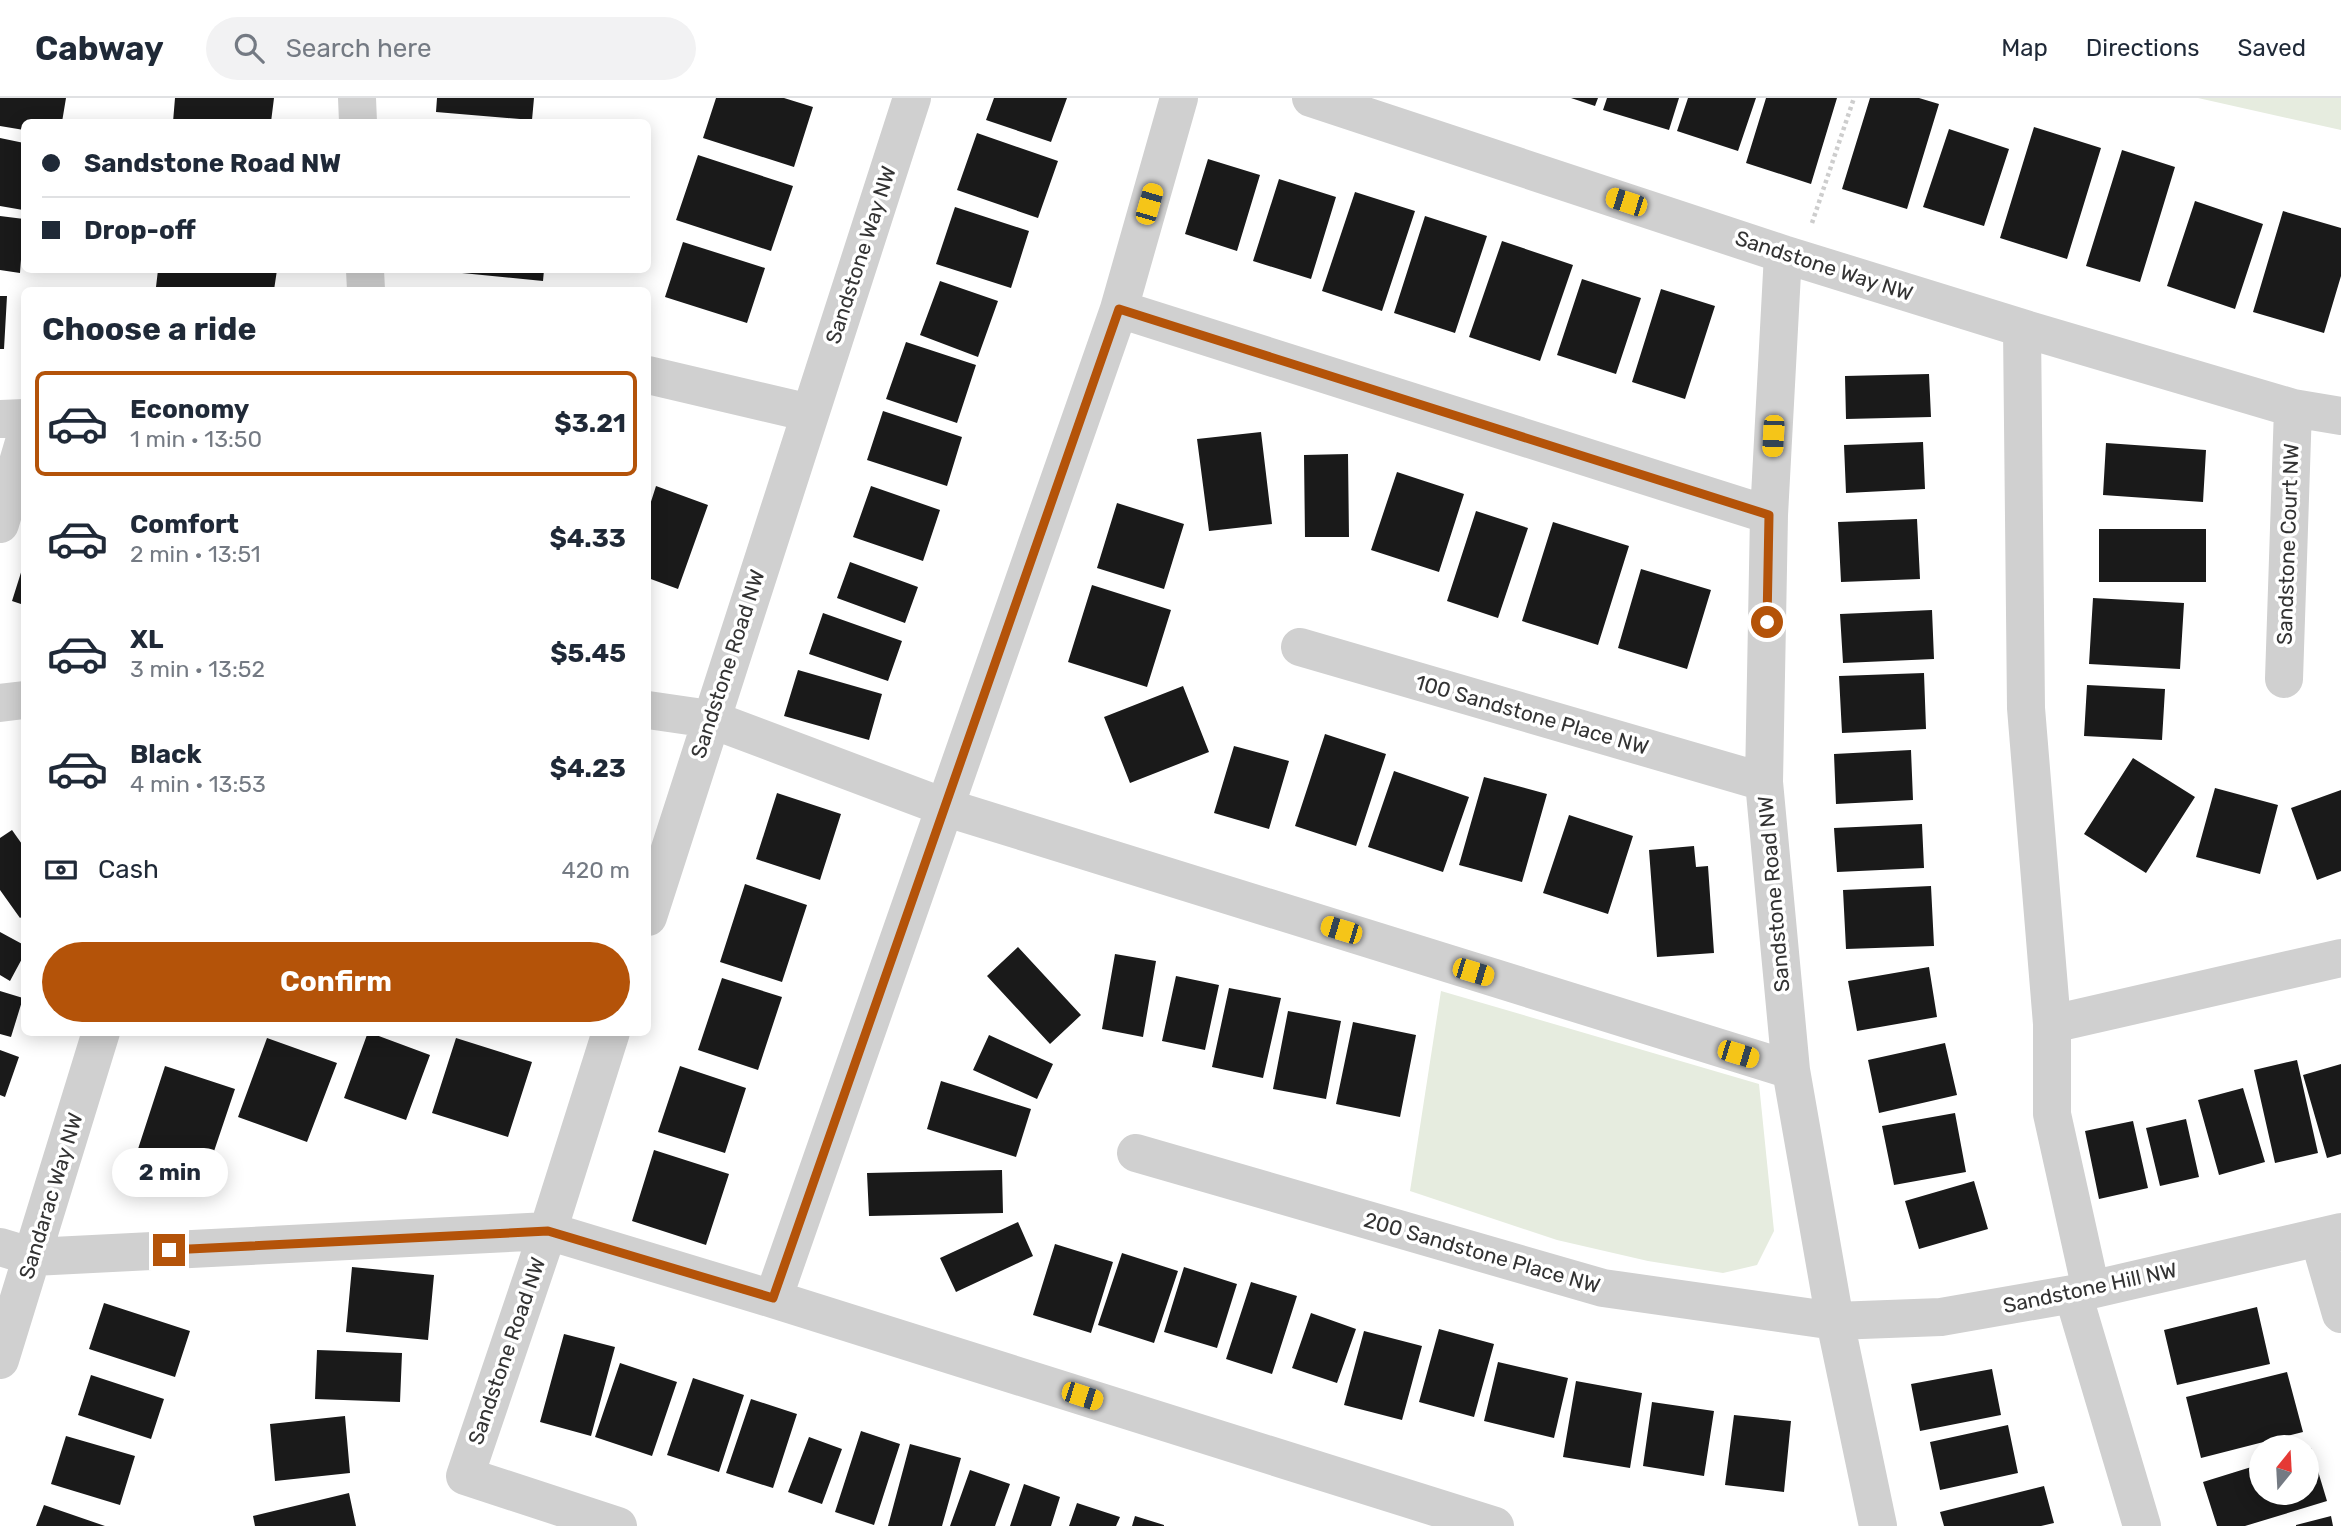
<!DOCTYPE html>
<html lang="en">
<head>
<meta charset="utf-8">
<style>
	:root { --surface:#fff; --page:#f2f2f3; --text:#1f2937; --muted:#747a83; --line:#e0e1e3; --accent:#b45309 }
	body { margin:0; font-family:Rubik,sans-serif; background:var(--page); color:var(--text); height:100vh; display:flex; flex-direction:column; font-size:26px; white-space:nowrap }
	* { box-sizing:border-box; margin:0 }
	p { font-size:23px; color:var(--muted) }
	.icon { flex:none; width:38px; height:38px; fill:none; stroke:currentColor; stroke-width:2; stroke-linecap:round; stroke-linejoin:round }
	.map { position:relative; flex:1; overflow:hidden }
	.details { position:absolute; left:21px; top:189px; width:630px; height:749px; display:flex; flex-direction:column; background:var(--surface); border-radius:10px; box-shadow:0 4px 18px #0003 }
	.details>* { flex:none }
	.banner { position:absolute; left:21px; top:21px; width:630px; height:154px; border-radius:10px; box-shadow:0 4px 18px #0003; display:grid; align-content:center; height:154px; padding:0 21px; background:var(--surface) }
	.needle { width:46px; rotate:18deg }
	.fabs { position:absolute; left:2249px; top:1337px; display:grid; gap:14px }
	.fabs a { display:grid; place-items:center; width:70px; height:70px; border-radius:50%; background:var(--surface); box-shadow:0 4px 18px #0003; font-size:35px }
	.end { position:absolute; width:32px; height:32px; margin:-16px; border:9px solid #b45309; background:#fff; box-shadow:0 0 0 4px #fff }
	.from { border-radius:50% }
	.bubble { position:absolute; height:49px; border-radius:24px; background:var(--surface); box-shadow:0 4px 18px #0003; font-size:23px; font-weight:700; line-height:49px; text-align:center }
	.car { position:absolute; width:21px; height:42px; margin:-21px -10px; border-radius:9px; box-shadow:0 0 5px 2px #0007; background:linear-gradient(#f5c518 24%,#345 0 40%,#f5c518 0 76%,#345 0 86%,#f5c518 0) }
	.banner b { display:flex; align-items:center; gap:24px; height:66px; font-size:26px }
	.banner b+b { border-top:2px solid var(--line) }
	.banner i { width:18px; height:18px; background:var(--text) }
	ul { padding:0; list-style:none }
	li { display:flex; align-items:center; gap:21px; height:105px; margin:0 14px 10px; padding:0 7px; border:4px solid transparent; border-radius:10px }
	li div { flex:1 }
	li b { display:block; font-size:26px }
	li em { font-style:normal; font-weight:700 }
	li.current { border-color:var(--accent) }
	li>.icon { width:63px; height:63px; stroke-width:1.5 }
	h2 { padding:0 21px; font-size:32px; line-height:84px }
	.pay { display:flex; align-items:center; gap:18px; height:77px; padding:0 21px; font-size:26px }
	.pay p { margin-inline-start:auto }
	.cta { display:flex; gap:14px; margin-top:auto; padding:14px 21px }
	.cta a { flex:1; height:80px; border-radius:42px; background:var(--accent); color:#fff; font-size:28px; font-weight:700; line-height:80px; text-align:center }
	header { display:flex; align-items:center; gap:42px; box-sizing:border-box; height:98px; padding:0 35px; background:var(--surface); border-bottom:2px solid var(--line) }
	header strong { font-size:33px }
	nav { display:flex; gap:38px; margin-inline-start:auto; font-size:24px }
	.search { width:490px; height:63px; background:var(--page); display:flex; align-items:center; gap:18px; box-sizing:border-box; padding:0 24px; border-radius:38px; color:var(--muted); font-size:26px }
	.map>svg:first-child { display:block }
	.green { fill:#e6ecdf }
	.building { fill:#1a1a1a }
	.lines { fill:none; stroke-linecap:round; stroke-linejoin:round }
	.path { stroke:#cdcdcd; stroke-width:4.5; stroke-dasharray:3.5 3.5; stroke-linecap:butt }
	.minor { stroke:#d0d0d0; stroke-width:38 }
	.route { stroke:#b45309; stroke-width:9 }
	.labels { text-anchor:middle; stroke-width:7; stroke-linejoin:round; paint-order:stroke }
	.street-label { font-size:21px; fill:#333; stroke:#fff }
</style>
</head>
<body>
<header>
<strong>Cabway</strong>
<div class="search"><svg class="icon" aria-label="search" viewBox="0 0 24 24"><circle cx="10" cy="10" r="6"/><path d="M15 15l6 6"/></svg>Search here</div>
<nav><a>Map</a><a>Directions</a><a>Saved</a></nav>
</header>
<div class="map">
<svg width="2341" height="1428" viewBox="0 0 2341 1428">
	<rect width="100%" height="100%" fill="#fff"/>
	<!-- green -->
	<path class="green" d="M2198,0H2341V32Z
		M1441,893L1759,986L1774,1133L1757,1167L1723,1175L1648,1163L1557,1142L1410,1093Z"/>
	<!-- building -->
	<path class="building" d="M0,0H66L62,24H24V32L0,28Z
		M175,0H274L271,24H173Z
		M437,0H534L532,22L436,14Z
		M716,0H784L813,9L794,69L703,40Z
		M994,0H1067L1051,44L986,22Z
		M1571,0H1598L1595,8Z
		M1607,0H1679L1669,32L1603,12Z
		M1688,0H1756L1738,53L1677,33Z
		M1766,0H1837L1811,86L1746,65Z
		M1870,0H1919L1939,6L1907,111L1842,91Z
		M2034,29L2101,50L2067,161L2000,140Z
		M1949,31L2009,51L1984,128L1923,109Z
		M977,35L1058,63L1038,120L957,92Z
		M0,40L24,45L23,112L0,108Z
		M2122,52L2175,69L2140,184L2086,168Z
		M698,57L793,88L771,153L676,122Z
		M1208,61L1260,77L1237,153L1185,136Z
		M1279,81L1336,99L1311,181L1253,163Z
		M1355,94L1415,113L1382,213L1322,193Z
		M2195,103L2263,126L2235,211L2167,188Z
		M955,109L1029,133L1011,190L936,166Z
		M2283,113L2341,130V178L2324,235L2253,214Z
		M0,118L24,121L20,175L0,172Z
		M1425,118L1487,138L1455,235L1394,215Z
		M1502,143L1573,167L1540,263L1469,239Z
		M683,144L765,170L747,225L665,199Z
		M158,172H277L274,192H176L156,189Z
		M463,172H544L543,183L462,175Z
		M1582,181L1641,200L1616,276L1557,257Z
		M940,183L998,203L978,259L920,237Z
		M1661,191L1715,208L1685,301L1632,284Z
		M0,198H7L4,251H0Z
		M906,244L976,267L957,325L886,301Z
		M1929,276L1931,319L1846,321L1845,278Z
		M883,313L962,339L947,388L867,362Z
		M1261,334L1272,426L1209,433L1197,341Z
		M1923,344L1925,391L1846,395L1844,347Z
		M2106,345L2206,352L2203,404L2103,397Z
		M1348,356L1349,439H1305L1304,357Z
		M1397,374L1464,396L1439,474L1371,452Z
		M656,388L708,407L678,491L648,480V413Z
		M871,388L940,412L923,463L853,439Z
		M1117,405L1184,426L1164,491L1097,470Z
		M1476,413L1528,430L1498,520L1447,503Z
		M1917,421L1920,481L1841,484L1838,424Z
		M1553,424L1629,448L1598,547L1522,523Z
		M2099,431H2206V484H2099Z
		M850,464L918,489L905,525L837,500Z
		M24,465V507L12,503Z
		M1641,471L1711,492L1687,571L1618,550Z
		M1092,487L1171,512L1147,589L1068,564Z
		M2093,500L2184,505L2180,571L2089,566Z
		M1932,512L1934,561L1843,565L1840,516Z
		M823,515L902,543L888,583L809,556Z
		M798,572L882,596L869,642L784,618Z
		M1924,575L1926,631L1842,635L1839,578Z
		M2087,587L2165,591L2162,642L2084,638Z
		M1183,588L1209,654L1130,685L1104,619Z
		M1325,636L1386,656L1356,748L1295,728Z
		M1234,648L1289,663L1269,731L1214,715Z
		M1911,652L1913,702L1836,706L1834,656Z
		M2133,660L2195,699L2146,775L2084,736Z
		M1394,673L1469,699L1443,774L1368,749Z
		M1484,679L1547,696L1522,784L1459,767Z
		M2215,690L2278,707L2260,776L2196,759Z
		M2341,692V773L2317,782L2291,710Z
		M777,695L841,716L820,782L756,761Z
		M1569,717L1633,738L1608,816L1543,795Z
		M1922,726L1924,770L1837,774L1834,730Z
		M12,732L24,749V817L20,820L0,792V740Z
		M1694,748L1696,769L1708,768L1714,855L1657,859L1649,752Z
		M745,786L807,807L782,884L720,864Z
		M1931,788L1934,848L1846,851L1843,792Z
		M0,834L24,847V857L10,883L0,877Z
		M1018,849L1081,917L1050,946L987,878Z
		M1115,856L1156,863L1143,939L1102,931Z
		M1929,869L1937,919L1857,933L1848,883Z
		M1176,878L1219,887L1205,952L1162,943Z
		M722,880L782,899L758,972L698,952Z
		M1229,890L1281,900L1263,980L1212,969Z
		M0,893L23,900L11,939L0,936Z
		M1288,913L1341,923L1326,1001L1273,991Z
		M1353,924L1416,937L1400,1019L1336,1006Z
		M368,934L430,957L406,1022L344,1000Z
		M989,937L1053,966L1037,1001L973,972Z
		M267,940L337,965L307,1044L238,1019Z
		M456,940L532,964L508,1039L432,1015Z
		M1945,945L1957,997L1879,1015L1868,962Z
		M0,952L19,959L5,999L0,997Z
		M2297,962L2318,1055L2275,1065L2254,972Z
		M2341,966V1056L2327,1060L2303,977Z
		M165,968L235,991L207,1074L138,1051Z
		M680,968L746,990L725,1055L658,1034Z
		M941,983L1031,1011L1016,1059L927,1031Z
		M2243,990L2265,1064L2219,1077L2198,1002Z
		M1955,1015L1966,1074L1894,1087L1882,1028Z
		M2186,1021L2199,1079L2160,1088L2146,1030Z
		M2133,1023L2148,1090L2099,1101L2085,1033Z
		M654,1052L729,1076L706,1147L632,1123Z
		M1002,1072L1003,1115L869,1118L867,1075Z
		M1974,1083L1988,1131L1919,1151L1905,1103Z
		M1018,1124L1033,1158L956,1194L940,1160Z
		M1055,1146L1113,1164L1091,1235L1033,1217Z
		M1122,1155L1178,1173L1154,1245L1098,1227Z
		M352,1169L434,1177L428,1242L346,1234Z
		M1184,1169L1237,1186L1217,1250L1164,1234Z
		M1251,1184L1297,1198L1272,1276L1226,1261Z
		M104,1205L190,1233L175,1279L89,1251Z
		M2257,1209L2270,1266L2177,1287L2164,1232Z
		M1311,1215L1356,1231L1337,1285L1292,1270Z
		M1439,1231L1494,1246L1474,1319L1419,1304Z
		M1364,1233L1422,1248L1402,1322L1344,1307Z
		M564,1236L615,1249L591,1338L540,1324Z
		M317,1252L402,1255L400,1304L315,1301Z
		M1498,1264L1568,1280L1554,1340L1484,1323Z
		M620,1265L677,1284L652,1358L595,1339Z
		M1992,1271L2001,1317L1920,1333L1911,1286Z
		M2287,1274L2303,1334L2201,1360L2186,1299Z
		M91,1277L164,1301L151,1341L78,1317Z
		M693,1280L744,1297L719,1374L667,1357Z
		M1576,1283L1642,1295L1630,1370L1563,1359Z
		M751,1301L797,1316L773,1390L726,1375Z
		M1652,1304L1714,1313L1704,1378L1643,1368Z
		M1734,1317L1791,1323L1784,1394L1725,1387Z
		M345,1318L350,1375L275,1383L270,1326Z
		M2008,1327L2018,1375L1940,1392L1930,1344Z
		M861,1333L900,1346L874,1427L835,1414Z
		M66,1338L135,1358L120,1407L51,1386Z
		M809,1339L842,1351L822,1406L788,1394Z
		M910,1346L961,1360L942,1428H888Z
		M2311,1350L2327,1403L2245,1428H2217L2203,1384L2261,1366V1395H2306V1352Z
		M970,1372L1010,1386L995,1428H950Z
		M1024,1386L1060,1399L1051,1428H1010Z
		M2044,1388L2054,1425L2041,1428H1944L1940,1414Z
		M349,1395L356,1428H255L253,1418Z
		M1077,1405L1120,1419L1116,1428H1069Z
		M44,1407L105,1428H36Z
		M1135,1418L1164,1427V1428H1132Z
		M2331,1418L2333,1428H2296V1427Z"/>
	<g class="lines">
		<!-- path -->
		<path class="path" d="M1812,125L1854,0"/>
		<!-- minor -->
		<path class="minor" d="M357,0L358,24
			M1311,0L1783,156L2022,230L2293,310L2341,318
			M1783,156L1769,417L1764,684L1791,972L1835,1223L1878,1428
			M365,172L366,192
			M1119,211L1769,417
			M2022,230L2026,610L2052,926V1016L2091,1192
			M648,277L810,315
			M0,321L24,320
			M0,426L24,344
			M1300,549L1764,684
			M2284,581L2293,310
			M0,605L24,602
			M648,612L710,621L944,709L1791,972
			M648,819L912,0
			M2052,926L2341,860
			M611,934L548,1133L465,1378L618,1428
			M1136,1055L1603,1190L1835,1223L1941,1219L2073,1196L2341,1134
			M2319,1140L2341,1216
			M0,1149L33,1159L548,1133L773,1201L1495,1428
			M2073,1196L2142,1428
			M773,1201L1119,211L1179,0
			M0,1262L101,934"/>
	</g>
	<g class="lines">
		<!-- route -->
		<path class="route" d="M169,1152L548,1133L773,1200L1119,211L1769,417L1767,524"/>
	</g>
	<g class="labels">
		<!-- street labels -->
		<g class="street-label">
			<text transform="translate(861 157) rotate(-72)" y="7">Sandstone Way NW</text>
			<text transform="translate(1824 168) rotate(18)" y="7">Sandstone Way NW</text>
			<text transform="translate(2288 446) rotate(-88)" y="7">Sandstone Court NW</text>
			<text transform="translate(728 566) rotate(-72)" y="7">Sandstone Road NW</text>
			<text transform="translate(1532 617) rotate(16)" y="7">100 Sandstone Place NW</text>
			<text transform="translate(1774 796) rotate(-95)" y="7">Sandstone Road NW</text>
			<text transform="translate(51 1098) rotate(-73)" y="7">Sandarac Way NW</text>
			<text transform="translate(1482 1155) rotate(16)" y="7">200 Sandstone Place NW</text>
			<text transform="translate(2090 1190) rotate(-12)" y="7">Sandstone Hill NW</text>
			<text transform="translate(507 1253) rotate(-71)" y="7">Sandstone Road NW</text>
		</g>
	</g>
</svg>
<div class="fabs">
<a><svg class="needle" viewBox="-14 -14 28 28"><path d="M0-13l5 13h-10z" fill="#e53935"/><path d="M0 13l5-13h-10z" fill="#747a83"/></svg></a>
</div>
<i class="end from" style="left:1767px;top:524px"></i>
<i class="end" style="left:169px;top:1152px"></i>
<div class="bubble" style="left:112px;top:1050px;width:116px">2 min</div>
<i class="car" style="left:1626px;top:104px;rotate:288deg"></i>
<i class="car" style="left:1149px;top:106px;rotate:16deg"></i>
<i class="car" style="left:1773px;top:338px;rotate:183deg"></i>
<i class="car" style="left:1341px;top:832px;rotate:287deg"></i>
<i class="car" style="left:1473px;top:874px;rotate:107deg"></i>
<i class="car" style="left:1738px;top:956px;rotate:107deg"></i>
<i class="car" style="left:1082px;top:1298px;rotate:108deg"></i>
<div class="banner">
<b><i class="from"></i>Sandstone Road NW</b>
<b><i></i>Drop-off</b>
</div>
<section class="details">
<h2>Choose a ride</h2>
<ul>
<li class="current"><svg class="icon" aria-label="car" viewBox="0 0 24 24"><path d="M5 17H2v-5l4-1 3-4h7l3 4 3 1v5h-3M9 17h6M6 11h13"/><circle cx="7" cy="17" r="2"/><circle cx="17" cy="17" r="2"/></svg><div><b>Economy</b><p>1 min · 13:50</p></div><em>$3.21</em></li>
<li><svg class="icon" aria-label="car" viewBox="0 0 24 24"><path d="M5 17H2v-5l4-1 3-4h7l3 4 3 1v5h-3M9 17h6M6 11h13"/><circle cx="7" cy="17" r="2"/><circle cx="17" cy="17" r="2"/></svg><div><b>Comfort</b><p>2 min · 13:51</p></div><em>$4.33</em></li>
<li><svg class="icon" aria-label="car" viewBox="0 0 24 24"><path d="M5 17H2v-5l4-1 3-4h7l3 4 3 1v5h-3M9 17h6M6 11h13"/><circle cx="7" cy="17" r="2"/><circle cx="17" cy="17" r="2"/></svg><div><b>XL</b><p>3 min · 13:52</p></div><em>$5.45</em></li>
<li><svg class="icon" aria-label="car" viewBox="0 0 24 24"><path d="M5 17H2v-5l4-1 3-4h7l3 4 3 1v5h-3M9 17h6M6 11h13"/><circle cx="7" cy="17" r="2"/><circle cx="17" cy="17" r="2"/></svg><div><b>Black</b><p>4 min · 13:53</p></div><em>$4.23</em></li>
</ul>
<div class="pay"><svg class="icon" aria-label="cash" viewBox="0 0 24 24"><path d="M3 7h18v10H3z"/><circle cx="12" cy="12" r="2"/></svg>Cash<p>420 m</p></div>
<div class="cta"><a>Confirm</a></div>
</section>
</div>
</body>
</html>
